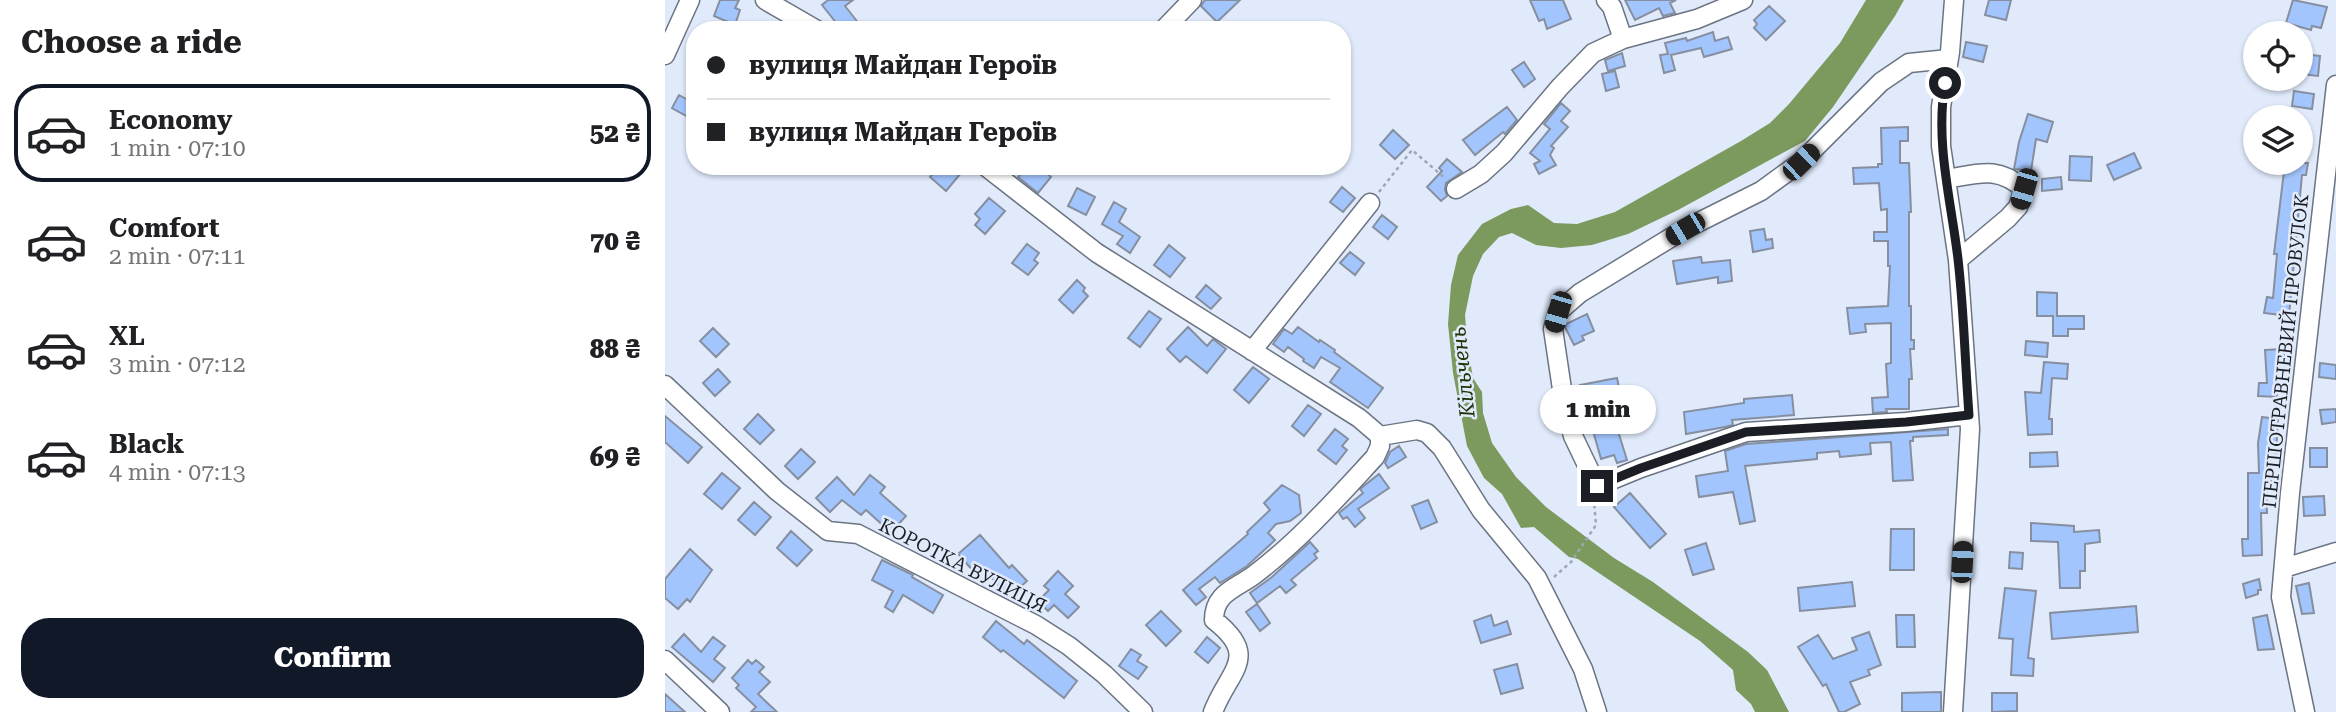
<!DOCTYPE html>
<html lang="en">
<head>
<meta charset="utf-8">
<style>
	:root { --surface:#fff; --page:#f6f6f6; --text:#202124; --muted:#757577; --line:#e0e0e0; --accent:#111827 }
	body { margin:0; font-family:"Roboto Serif",serif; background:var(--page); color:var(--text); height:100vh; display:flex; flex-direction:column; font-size:26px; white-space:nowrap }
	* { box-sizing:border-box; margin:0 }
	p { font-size:23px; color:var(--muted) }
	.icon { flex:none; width:38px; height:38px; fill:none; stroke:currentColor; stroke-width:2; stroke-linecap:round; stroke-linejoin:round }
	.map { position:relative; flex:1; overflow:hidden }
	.details { display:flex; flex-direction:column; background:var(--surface); width:665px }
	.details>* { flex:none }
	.top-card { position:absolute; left:21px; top:21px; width:665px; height:154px; border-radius:28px; box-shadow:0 2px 5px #0004; display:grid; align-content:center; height:154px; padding:0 21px; background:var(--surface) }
	.fabs { position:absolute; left:1578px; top:21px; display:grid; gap:14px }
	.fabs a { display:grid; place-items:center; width:70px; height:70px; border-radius:50%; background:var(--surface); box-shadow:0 2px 5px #0004; font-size:35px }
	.end { position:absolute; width:32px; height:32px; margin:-16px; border:9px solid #1b1e24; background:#fff; box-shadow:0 0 0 4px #fff }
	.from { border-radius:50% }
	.bubble { position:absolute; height:49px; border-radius:24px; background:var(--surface); box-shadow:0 2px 5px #0004; font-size:23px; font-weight:800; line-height:49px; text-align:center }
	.car { position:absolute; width:21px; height:42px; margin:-21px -10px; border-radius:9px; box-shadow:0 0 5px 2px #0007; background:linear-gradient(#222 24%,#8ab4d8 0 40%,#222 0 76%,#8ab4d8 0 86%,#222 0) }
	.top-card b { display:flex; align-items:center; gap:24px; height:66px; font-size:26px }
	.top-card b+b { border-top:2px solid var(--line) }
	.top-card i { width:18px; height:18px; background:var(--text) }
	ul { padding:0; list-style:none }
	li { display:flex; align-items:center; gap:21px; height:98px; margin:0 14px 10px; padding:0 7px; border:4px solid transparent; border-radius:28px }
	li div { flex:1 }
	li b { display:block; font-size:26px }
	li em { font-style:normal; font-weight:800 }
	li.on { border-color:var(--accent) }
	li>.icon { width:63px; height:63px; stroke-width:1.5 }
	h2 { padding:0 21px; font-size:32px; line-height:84px }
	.primary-button { display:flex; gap:14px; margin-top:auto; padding:14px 21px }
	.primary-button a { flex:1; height:80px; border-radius:28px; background:var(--accent); color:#fff; font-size:28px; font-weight:800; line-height:80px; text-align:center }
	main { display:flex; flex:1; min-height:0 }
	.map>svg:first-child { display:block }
	.water { fill:#7c995e }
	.building { fill:#a3c5fe; stroke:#868f9f; stroke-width:2 }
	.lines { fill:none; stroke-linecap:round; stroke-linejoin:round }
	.minor-casing { stroke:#6b7482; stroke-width:21 }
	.path { stroke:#9fa6b4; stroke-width:2.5; stroke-dasharray:3.5 3.5; stroke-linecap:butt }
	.minor { stroke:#fff; stroke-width:18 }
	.route { stroke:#1b1e24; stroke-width:9 }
	.labels { text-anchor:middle; stroke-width:5; stroke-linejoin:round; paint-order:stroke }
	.street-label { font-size:19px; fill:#1b1e24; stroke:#e0eafb }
	.water-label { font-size:21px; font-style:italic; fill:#203306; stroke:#e0eafb }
</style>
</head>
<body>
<main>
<section class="details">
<h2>Choose a ride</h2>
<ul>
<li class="on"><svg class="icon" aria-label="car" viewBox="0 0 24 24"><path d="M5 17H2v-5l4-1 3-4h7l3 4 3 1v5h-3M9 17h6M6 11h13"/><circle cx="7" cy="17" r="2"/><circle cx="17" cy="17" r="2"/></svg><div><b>Economy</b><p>1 min · 07:10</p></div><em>52 ₴</em></li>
<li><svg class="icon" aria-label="car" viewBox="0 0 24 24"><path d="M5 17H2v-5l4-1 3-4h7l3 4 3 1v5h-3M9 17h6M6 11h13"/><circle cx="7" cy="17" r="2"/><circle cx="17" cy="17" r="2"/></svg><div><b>Comfort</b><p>2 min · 07:11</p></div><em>70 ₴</em></li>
<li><svg class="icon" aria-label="car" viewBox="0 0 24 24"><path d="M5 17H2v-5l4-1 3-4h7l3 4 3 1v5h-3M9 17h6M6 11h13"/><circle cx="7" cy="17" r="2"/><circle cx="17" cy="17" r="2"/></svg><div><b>XL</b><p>3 min · 07:12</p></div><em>88 ₴</em></li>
<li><svg class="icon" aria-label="car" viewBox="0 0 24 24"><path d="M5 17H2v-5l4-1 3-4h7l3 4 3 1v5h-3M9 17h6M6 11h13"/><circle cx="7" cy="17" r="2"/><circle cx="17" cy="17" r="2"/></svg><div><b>Black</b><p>4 min · 07:13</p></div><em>69 ₴</em></li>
</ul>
<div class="primary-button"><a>Confirm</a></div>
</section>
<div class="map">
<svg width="1671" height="712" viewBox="0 0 1671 712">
	<rect width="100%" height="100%" fill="#e0eafb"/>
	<!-- water -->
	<path class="water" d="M1201,0H1239L1230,16L1168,107L1140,141L1112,156L1013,210L963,234L927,245L896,248L871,245L847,233L834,237L818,254L808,276L800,315L802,343L808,378L817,392L818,413L827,443L851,477L881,507L949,558L988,582L1083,652L1102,670L1124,712H1090L1086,704L1071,690L1068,670L1035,641L913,559L904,557L869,527L856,528L837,494L819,478L802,446L788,373L783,324L786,285L793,255L817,224L846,209L863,205L889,223L912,224L950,212L1076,141L1105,123L1124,104L1175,43Z"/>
	<!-- building -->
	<path class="building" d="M55,0H74L70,8L75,10L70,25L49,16Z
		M163,0H188L180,6L195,25L189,30H177L157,5Z
		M540,0H575L552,22L536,6Z
		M865,0H898L906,19L882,29L879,19L874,21Z
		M960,0H1011L1005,3L1010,13L998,16L994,8L970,20Z
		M1324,0H1346L1341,20L1320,15Z
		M1628,0L1662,7L1656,28L1647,26L1646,30L1621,23Z
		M1104,6L1120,21L1101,40L1089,28L1092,24L1089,20Z
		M1048,32L1050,41L1063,37L1067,49L1039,57L1036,48L1006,55L1010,70L999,73L995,55L1003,54L1000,43L1021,38L1022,41Z
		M1301,42L1322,46L1318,62L1298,57Z
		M957,53L960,66L943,71L940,60Z
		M1636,54L1655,56L1653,76L1636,74Z
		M859,62L870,79L859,87L847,70Z
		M950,71L954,87L941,91L937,74Z
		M1629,91L1649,94L1647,109L1627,106Z
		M14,95L30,104V110L25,118L7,108Z
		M896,103L905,111L896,121L903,127L886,146L889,148L885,155L891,165L874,174L869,164L875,161L865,153L885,129L879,124Z
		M842,107L852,120L840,134L838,132L810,155L798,140Z
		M1363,114L1388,122L1382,142L1371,139L1366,171L1349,169L1354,142Z
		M1243,127V141H1235V163H1244L1246,212H1244V306H1246V340H1249V349H1245L1247,379H1244V409H1221L1222,412L1208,413L1207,398L1223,397L1221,364L1226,363V323L1200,324L1201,332L1185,334L1182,308L1223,306L1225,266H1223V241H1209V232H1222V209L1216,210L1214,183L1189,184L1188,168L1213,167V164H1217L1216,128Z
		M728,130L744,145L730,159L715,145Z
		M1469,153L1476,168L1449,180L1442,165Z
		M1405,156L1427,157L1426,181L1404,180Z
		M782,159L797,172L781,183L780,190L782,196L776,201L762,187L777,171L774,168Z
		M1620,163H1643L1641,175H1637L1624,316L1599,313L1602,297L1608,298L1612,254H1609Z
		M274,166H288L296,173L281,191L265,177Z
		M362,166H373L386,177L373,193L353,177Z
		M1396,177L1397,189L1377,191V179Z
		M677,187L690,198L678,212L665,202Z
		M412,188L430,197L421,215L403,206Z
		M324,198L340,211L320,234L310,225L315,219L310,214Z
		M449,202L461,209L454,222L475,237L465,253L452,244L458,236L437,224Z
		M717,215L732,227L723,239L708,227Z
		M1099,229L1101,240L1107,239L1108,248L1088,252L1085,231Z
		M362,244L374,253L369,260L373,263L363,275L347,263Z
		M504,245L520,258L505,277L489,265Z
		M685,252L699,263L690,275L675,263Z
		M1036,257L1037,263L1065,260L1067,281L1053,283V277L1012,284L1008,261Z
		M412,280L420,288L418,291L423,296L408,313L394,300Z
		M541,285L556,298L546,309L531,297Z
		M1372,292L1392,293V316H1419V329H1403V336H1388V316H1372Z
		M484,311L496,319L475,347L463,338Z
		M922,314L929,331L917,336L919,340L909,345L900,327L901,324Z
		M523,327L542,346L548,339L561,349L542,373L521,356L515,362L502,349Z
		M633,327L654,342L655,340L670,350L669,352L718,388L703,408L665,382L675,368L656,357L649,368L638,361L639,359L623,347L619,352L608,344L619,329L627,334Z
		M48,328L64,344L51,357L35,341Z
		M1361,341L1383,343L1382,357L1360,355Z
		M1619,349V359H1611L1612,397L1593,396L1594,383H1602L1600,350Z
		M1379,362L1403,364L1402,379L1387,378L1384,419H1387V434L1363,435L1360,392L1376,393Z
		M1655,363L1671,365V379L1654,377Z
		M588,367L604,379L584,403L569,390Z
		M53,369L65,382L50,396L38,383Z
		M952,378L958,406L962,404L966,419L958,421L959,426L952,428L962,460L952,463L949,455L936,459L915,385Z
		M1127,395L1129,415L1067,420L1068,425L1060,427L1021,434L1019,412L1079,403V399Z
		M643,405L656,414L639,436L627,426Z
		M1671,409V422L1657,424L1655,410Z
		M93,414L109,430L95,444L79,429Z
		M0,416L37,447L23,463L0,442Z
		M1597,417L1613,419L1611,457H1605L1606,485H1601L1602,513H1596L1597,555L1578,556L1577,539H1583V473H1594L1593,443Z
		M670,429L683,439L677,446L682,450L671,464L653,450Z
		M1283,429V435L1248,437V441H1245L1248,480L1228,481L1226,442L1205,443L1206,454L1175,457L1174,451L1152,453V459L1080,466L1090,521L1075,524L1068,492L1034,497L1031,476L1063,471L1060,451L1081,444Z
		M734,446L741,457L723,468L720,463L725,452Z
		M1645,448H1662V467H1645Z
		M136,449L150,462L133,479L120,466Z
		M1392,452L1393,466L1365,467V453Z
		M57,473L75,488L57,509L39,494Z
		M714,474L724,488L693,509L700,518L690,527L682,517L678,519L674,513L698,493L695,489Z
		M205,475L220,487L215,493L241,516L229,529L225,525L222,529L201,510L196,515L177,500L165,512L151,498L172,477L189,495Z
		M617,485L634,495L636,513L625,521L611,524L603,533L610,540L582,566L555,583L550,577L534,589L541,597L531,605L518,590L583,534L582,532L605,510L599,503Z
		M965,493L1001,534L985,548L949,507Z
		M1659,496L1660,515L1639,516L1638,497Z
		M763,500L772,522L756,529L747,506Z
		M89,502L106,517L90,535L73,520Z
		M1366,523L1409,526V532L1434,530L1435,542L1420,544V571H1415V588H1395L1393,542L1366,541Z
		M1226,529H1249V570H1225Z
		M126,531L147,550L132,566L112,548Z
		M315,535L344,568L347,565L362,581L344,597L318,568L311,574L293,554Z
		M645,542L653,551L649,554L652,558L626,580L631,585L621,593L615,586L592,603L585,593L607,577Z
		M1041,543L1049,569L1028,575L1020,550Z
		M25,549L47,570L25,602L22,599L13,609L0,598V579Z
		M1345,552L1358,553L1357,569L1344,568Z
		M217,560L248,575L247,577L278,595L268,613L238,595L228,612L220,607L228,591L207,580Z
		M393,571L408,586L400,594L414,607L403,618L389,605L383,611L373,601L384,590L379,586Z
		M1594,579L1596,590H1593V594L1581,598L1578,584Z
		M1187,582L1190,606L1135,611L1133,588Z
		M1644,583L1649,613L1637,614L1631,586Z
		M1340,588L1371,591L1363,658L1369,659L1368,676L1346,675L1348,639L1334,638Z
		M592,604L605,623L595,631L581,612Z
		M1471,606L1473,632L1387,639L1385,613Z
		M496,611L516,631L501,646L481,625Z
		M826,615L829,626L842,621L846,634L816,643L809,621Z
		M1231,615H1249L1250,647H1232Z
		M1602,615L1609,649L1593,650L1588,618Z
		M331,621L359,644L362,640L412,681L399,698L338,650L336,652L318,637Z
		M1204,632L1216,665L1203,670L1205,675L1185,682L1195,704L1179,712H1174L1161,684L1158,686L1133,647L1153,635L1168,659L1192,650L1187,638Z
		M19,634L36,652L48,637L60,646L49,659L60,668L48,682L7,647Z
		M542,637L555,648L543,663L530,652Z
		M466,649L476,655L472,661L482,667L473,679L454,666Z
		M83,660L87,664L91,660L99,667L94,672L105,682L93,694L112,712H86L91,707L71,688L74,685L67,678Z
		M852,664L858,688L836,694L829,670Z
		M1276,692V712H1237V693Z
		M1327,693H1352V711L1327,712Z
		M0,694L20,712H0Z"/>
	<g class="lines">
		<defs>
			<path id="minor" d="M100,0L152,30
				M941,0L947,7L958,39
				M498,30L527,0
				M0,55L25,0
				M1284,59L1244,63L1216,82L1136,162L1096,191L1020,229L915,293L893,312L888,329L898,396L908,436L932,486L976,468L1081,432L1241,422L1304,415
				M320,166L432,253L694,418L715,436L752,430L762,433L777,448L816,510L872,578L918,669L932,712
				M1281,179C1313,174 1332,165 1359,189L1353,207L1343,218L1293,260
				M791,189L816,174L839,153L895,87L928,53L958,39L1032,19L1078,0
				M587,351L705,203
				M0,385L112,491L163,531L193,534L371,625L404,646L439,674L478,712
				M1619,568L1671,552
				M0,660L55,712
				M548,712C564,670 596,657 549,620C549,593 570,589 589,575C634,541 672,498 710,457L715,446V436
				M1288,712L1305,429L1293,260L1276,146V107L1285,52L1289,0
				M1640,712L1616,597L1625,493L1671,85"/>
		</defs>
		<!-- minor casing -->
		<use href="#minor" class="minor-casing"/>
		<!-- path -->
		<path class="path" d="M714,192L747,150L781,179
			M889,577L906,562L931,525L929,501"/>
		<!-- minor -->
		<use href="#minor" class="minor"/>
	</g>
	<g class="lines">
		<!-- route -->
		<path class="route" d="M932,486L976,468L1081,432L1241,422L1304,415C1300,363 1299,311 1293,259C1286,200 1270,143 1280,83"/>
	</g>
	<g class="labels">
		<!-- street labels -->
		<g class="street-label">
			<text transform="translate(1620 351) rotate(-84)" y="7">ПЕРШОТРАВНЕВИЙ ПРОВУЛОК</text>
			<text transform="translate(298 565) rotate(27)" y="7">КОРОТКА ВУЛИЦЯ</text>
		</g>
		<!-- water labels -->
		<g class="water-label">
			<text transform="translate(798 372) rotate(-96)" y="7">Кільчень</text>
		</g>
	</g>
</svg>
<div class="fabs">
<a><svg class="icon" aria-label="locate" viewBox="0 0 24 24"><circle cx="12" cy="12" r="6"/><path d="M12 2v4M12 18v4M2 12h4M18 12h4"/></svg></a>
<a><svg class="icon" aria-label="layers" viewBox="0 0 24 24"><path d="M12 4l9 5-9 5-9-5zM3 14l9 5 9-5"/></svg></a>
</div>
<i class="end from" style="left:1280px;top:83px"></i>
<i class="end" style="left:932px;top:486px"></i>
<div class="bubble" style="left:875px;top:385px;width:116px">1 min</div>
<i class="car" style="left:1136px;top:162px;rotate:46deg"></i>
<i class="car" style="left:1359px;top:189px;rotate:196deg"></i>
<i class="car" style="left:1020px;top:229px;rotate:239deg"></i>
<i class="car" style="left:893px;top:312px;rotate:196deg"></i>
<i class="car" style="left:1297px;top:562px;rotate:3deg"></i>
<div class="top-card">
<b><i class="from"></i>вулиця Майдан Героїв</b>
<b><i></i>вулиця Майдан Героїв</b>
</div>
</div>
</main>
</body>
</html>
